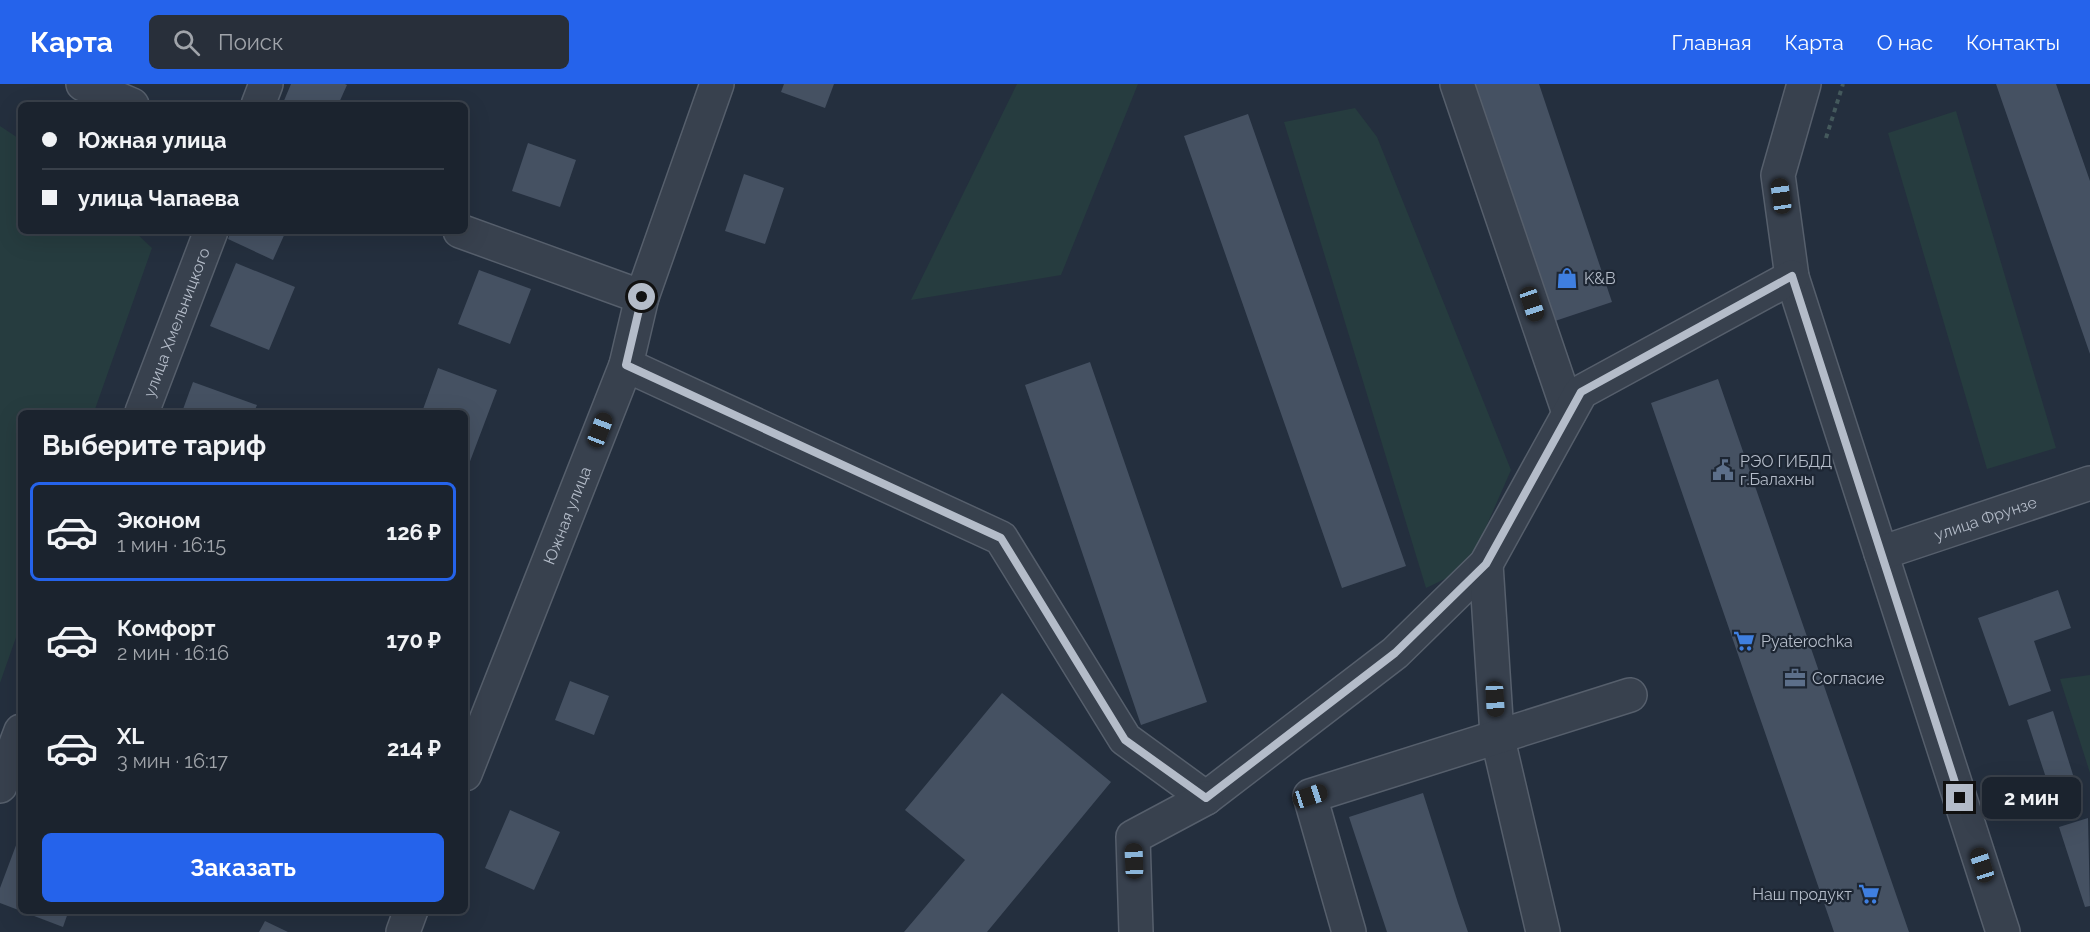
<!DOCTYPE html>
<html lang="ru">
<head>
<meta charset="utf-8">
<style>
	:root { --surface:#1b232e; --page:#282f3a; --text:#f1f3f6; --muted:#a0a4aa; --line:#39404a; --accent:#2563eb }
	body { margin:0; font-family:Raleway,sans-serif; background:var(--page); color:var(--text); height:100vh; display:flex; flex-direction:column; font-size:22px; white-space:nowrap }
	* { box-sizing:border-box; margin:0 }
	p { font-size:20px; color:var(--muted) }
	.icon { flex:none; width:33px; height:33px; fill:none; stroke:currentColor; stroke-width:2; stroke-linecap:round; stroke-linejoin:round }
	.map { position:relative; flex:1; overflow:hidden }
	.details { position:absolute; left:18px; top:326px; width:450px; height:504px; display:flex; flex-direction:column; background:var(--surface); border-radius:9px; box-shadow:0 6px 24px #0002,0 0 0 2px var(--line) }
	.details>* { flex:none }
	.guide { position:absolute; left:18px; top:18px; width:450px; height:132px; border-radius:9px; box-shadow:0 6px 24px #0002,0 0 0 2px var(--line); display:grid; align-content:center; height:132px; padding:0 24px; background:var(--surface) }
	.end { position:absolute; width:27px; height:27px; margin:-14px; border:8px solid #b4bcc9; background:#111; box-shadow:0 0 0 3px #111 }
	.from { border-radius:50% }
	.bubble { position:absolute; height:42px; border-radius:9px; background:var(--surface); box-shadow:0 6px 24px #0002,0 0 0 2px var(--line); font-size:20px; font-weight:700; line-height:42px; text-align:center }
	.car { position:absolute; width:18px; height:36px; margin:-18px -9px; border-radius:8px; box-shadow:0 0 4px 2px #0007; background:linear-gradient(#222 24%,#8ab4d8 0 40%,#222 0 76%,#8ab4d8 0 86%,#222 0) }
	.guide b { display:flex; align-items:center; gap:21px; height:57px; font-size:22px }
	.guide b+b { border-top:2px solid var(--line) }
	.guide i { width:15px; height:15px; background:var(--text) }
	ul { padding:0; list-style:none }
	li { display:flex; align-items:center; gap:18px; height:99px; margin:0 12px 9px; padding:0 12px; border:3px solid transparent; border-radius:9px }
	li div { flex:1 }
	li b { display:block; font-size:22px }
	li em { font-style:normal; font-weight:700 }
	li.current { border-color:var(--accent) }
	li>.icon { width:54px; height:54px; stroke-width:1.5 }
	h2 { padding:0 24px; font-size:27px; line-height:72px }
	.cta { display:flex; gap:12px; margin-top:auto; padding:12px 24px }
	.cta a { flex:1; height:69px; border-radius:9px; background:var(--accent); color:#fff; font-size:24px; font-weight:700; line-height:69px; text-align:center }
	header { display:flex; align-items:center; gap:36px; box-sizing:border-box; height:84px; padding:0 30px; background:var(--accent); color:#fff }
	header strong { font-size:28px }
	nav { display:flex; gap:33px; margin-inline-start:auto; font-size:21px }
	.search { width:420px; height:54px; background:var(--page); display:flex; align-items:center; gap:15px; box-sizing:border-box; padding:0 21px; border-radius:9px; color:var(--muted); font-size:22px }
	.map>svg:first-child { display:block }
	.green { fill:#263c3f }
	.building { fill:#455162 }
	.lines { fill:none; stroke-linecap:round; stroke-linejoin:round }
	.minor-casing { stroke:#565f6c; stroke-width:36 }
	.path { stroke:#44595c; stroke-width:4; stroke-dasharray:4.5 4.5; stroke-linecap:butt }
	.minor { stroke:#38414e; stroke-width:33 }
	.route { stroke:#b4bcc9; stroke-width:8 }
	.labels { text-anchor:middle; stroke-width:4.5; stroke-linejoin:round; paint-order:stroke }
	.poi-label { font-size:16px; fill:#b4bcc9; stroke:#1d2633; text-anchor:start }
	.street-label { font-size:16px; fill:#b4bcc9; stroke:#1d2633 }
</style>
</head>
<body>
<header>
<strong>Карта</strong>
<div class="search"><svg class="icon" aria-label="search" viewBox="0 0 24 24"><circle cx="10" cy="10" r="6"/><path d="M15 15l6 6"/></svg>Поиск</div>
<nav><a>Главная</a><a>Карта</a><a>О нас</a><a>Контакты</a></nav>
</header>
<div class="map">
<svg width="2090" height="848" viewBox="0 0 2090 848">
	<rect width="100%" height="100%" fill="#242f3e"/>
	<!-- green -->
	<path class="green" d="M1017,0H1138L1061,191L911,216Z
		M1355,24L1377,53L1511,386L1468,484L1426,504L1284,38Z
		M1956,27L2056,364L1987,385L1888,49Z
		M0,42L21,56V147H134L152,164L94,328H21V539L0,599Z
		M2090,591V689L2060,595Z"/>
	<!-- building -->
	<path class="building" d="M291,0H345L347,1L338,21H287L283,19Z
		M784,0H834L825,24L781,8Z
		M1471,0H1539L1612,218L1552,238Z
		M1996,0H2056L2090,97V270Z
		M1248,30L1406,482L1342,504L1184,52Z
		M528,59L576,76L560,123L512,107Z
		M744,90L784,104L765,160L725,147Z
		M231,147H286L273,176L228,155Z
		M236,179L295,203L269,266L210,242Z
		M479,186L531,205L510,260L458,240Z
		M1090,278L1207,618L1141,641L1025,301Z
		M438,284L497,306L469,380L465,378V328H422Z
		M1718,295L1909,848H1834L1651,319Z
		M193,298L257,321L254,328H182Z
		M2058,506L2071,544L2034,557L2051,607L2009,622L1978,534Z
		M570,597L609,612L594,651L555,636Z
		M1002,609L1111,698L987,848H904L965,776L905,726Z
		M2053,627L2079,710L2054,718L2027,636Z
		M1423,709L1458,819L1468,848H1387L1349,733Z
		M510,726L560,748L534,806L485,784Z
		M2088,734L2090,822L2085,823L2059,743Z
		M21,748V826H69L63,843L0,819V804Z
		M265,837L288,848H259Z"/>
	<g class="lines">
		<defs>
			<g id="minor">
				<path d="M83,0L132,21"/>
				<path d="M1457,0L1569,329"/>
				<path d="M1804,0L1778,91L1792,193L2003,848"/>
				<path d="M258,21L266,0"/>
				<path d="M460,147L642,213"/>
				<path d="M626,281L1001,454L1125,655L1206,714L1395,569L1486,480L1581,308L1792,193"/>
				<path id="s1" d="M142,328L211,147"/>
				<path id="s2" d="M1881,469L2090,399"/>
				<path d="M1486,480L1497,651L1543,848"/>
				<path id="s3" d="M465,690L626,281L642,213L717,0"/>
				<path d="M0,702L21,647"/>
				<path d="M403,848L411,826"/>
				<path d="M1136,848L1133,753L1206,714"/>
				<path d="M1349,848L1310,712L1630,611"/>
			</g>
		</defs>
		<!-- minor casing -->
		<use href="#minor" class="minor-casing"/>
		<!-- path -->
		<path class="path" d="M1826,54L1843,0"/>
		<!-- minor -->
		<use href="#minor" class="minor"/>
	</g>
	<g class="lines">
		<!-- route -->
		<path class="route" d="M642,213L626,281L1001,454L1125,656L1206,714L1395,569L1486,480L1581,308L1792,192L1960,714"/>
	</g>
	<!-- icons -->
	<defs>
		<symbol id="shop-bare" viewBox="-9 -9 18 18"><path d="M-5-2.5h2.3a2.7 3.5 0 0 1 5.4 0H5L5.5 6h-11ZM-1.5-2.5h3a1.5 2.3 0 0 0-3 0Z" fill="#3f7fe0" stroke="#1d2633" stroke-width="2.5" paint-order="stroke"/></symbol>
		<symbol id="civic-bare" viewBox="-9 -9 18 18"><path d="M-.6-6.5H3V-4.5H.6V-3L4-1V1h2V6H-6V1h2V-1L-.6-3ZM-1.2 2.5V6h2.4V2.5Z" fill="#5c6f8a" stroke="#1d2633" stroke-width="2.5" paint-order="stroke"/></symbol>
		<symbol id="supermarket-bare" viewBox="-9 -9 18 18"><path d="M-6-5.5h2.5l.6 2H6L4.5 2H-2.5L-4.4-4H-6ZM-1.5 3.2a1.3 1.3 0 1 0 .1 0ZM3 3.2a1.3 1.3 0 1 0 .1 0Z" fill="#3f7fe0" stroke="#1d2633" stroke-width="2.5" paint-order="stroke"/></symbol>
		<symbol id="office-bare" viewBox="-9 -9 18 18"><path d="M-6-3h4V-5.5h4V-3h4V5H-6ZM-1-4.5V-3h2v-1.5ZM-6 0V1H6V0Z" fill="#5c6f8a" stroke="#1d2633" stroke-width="2.5" paint-order="stroke"/></symbol>
	</defs>
	<g fill-rule="evenodd">
		<use href="#shop-bare" x="1552" y="179" width="30" height="30"/>
		<use href="#civic-bare" x="1708" y="371" width="30" height="30"/>
		<use href="#supermarket-bare" x="1729" y="542" width="30" height="30"/>
		<use href="#office-bare" x="1780" y="579" width="30" height="30"/>
		<use href="#supermarket-bare" x="1854" y="795" width="30" height="30"/>
	</g>
	<g class="labels">
		<!-- poi labels -->
		<g class="poi-label">
			<text x="1584" y="200">K&amp;B</text>
			<text x="1740" y="383">РЭО ГИБДД<tspan x="1740" dy="18">г.Балахны</tspan></text>
			<text x="1761" y="563">Pyaterochka</text>
			<text x="1812" y="600">Согласие</text>
			<text x="1852" y="816" text-anchor="end">Наш продукт</text>
		</g>
		<!-- street labels -->
		<g class="street-label">
			<text dy="6" stroke="none"><textPath href="#s1" startOffset="96">улица Хмельницкого</textPath></text>
			<text dy="6" stroke="none"><textPath href="#s3" startOffset="278">Южная улица</textPath></text>
			<text dy="6" stroke="none"><textPath href="#s2" startOffset="110">улица Фрунзе</textPath></text>
		</g>
	</g>
</svg>
<i class="end from" style="left:642px;top:213px"></i>
<i class="end" style="left:1960px;top:714px"></i>
<div class="bubble" style="left:1982px;top:693px;width:99px">2 мин</div>
<i class="car" style="left:1781px;top:112px;rotate:352deg"></i>
<i class="car" style="left:1532px;top:220px;rotate:161deg"></i>
<i class="car" style="left:600px;top:346px;rotate:21deg"></i>
<i class="car" style="left:1495px;top:615px;rotate:177deg"></i>
<i class="car" style="left:1310px;top:712px;rotate:72deg"></i>
<i class="car" style="left:1134px;top:777px;rotate:358deg"></i>
<i class="car" style="left:1982px;top:781px;rotate:342deg"></i>
<div class="guide">
<b><i class="from"></i>Южная улица</b>
<b><i></i>улица Чапаева</b>
</div>
<section class="details">
<h2>Выберите тариф</h2>
<ul>
<li class="current"><svg class="icon" aria-label="car" viewBox="0 0 24 24"><path d="M5 17H2v-5l4-1 3-4h7l3 4 3 1v5h-3M9 17h6M6 11h13"/><circle cx="7" cy="17" r="2"/><circle cx="17" cy="17" r="2"/></svg><div><b>Эконом</b><p>1 мин · 16:15</p></div><em>126 ₽</em></li>
<li><svg class="icon" aria-label="car" viewBox="0 0 24 24"><path d="M5 17H2v-5l4-1 3-4h7l3 4 3 1v5h-3M9 17h6M6 11h13"/><circle cx="7" cy="17" r="2"/><circle cx="17" cy="17" r="2"/></svg><div><b>Комфорт</b><p>2 мин · 16:16</p></div><em>170 ₽</em></li>
<li><svg class="icon" aria-label="car" viewBox="0 0 24 24"><path d="M5 17H2v-5l4-1 3-4h7l3 4 3 1v5h-3M9 17h6M6 11h13"/><circle cx="7" cy="17" r="2"/><circle cx="17" cy="17" r="2"/></svg><div><b>XL</b><p>3 мин · 16:17</p></div><em>214 ₽</em></li>
</ul>
<div class="cta"><a>Заказать</a></div>
</section>
</div>
</body>
</html>
